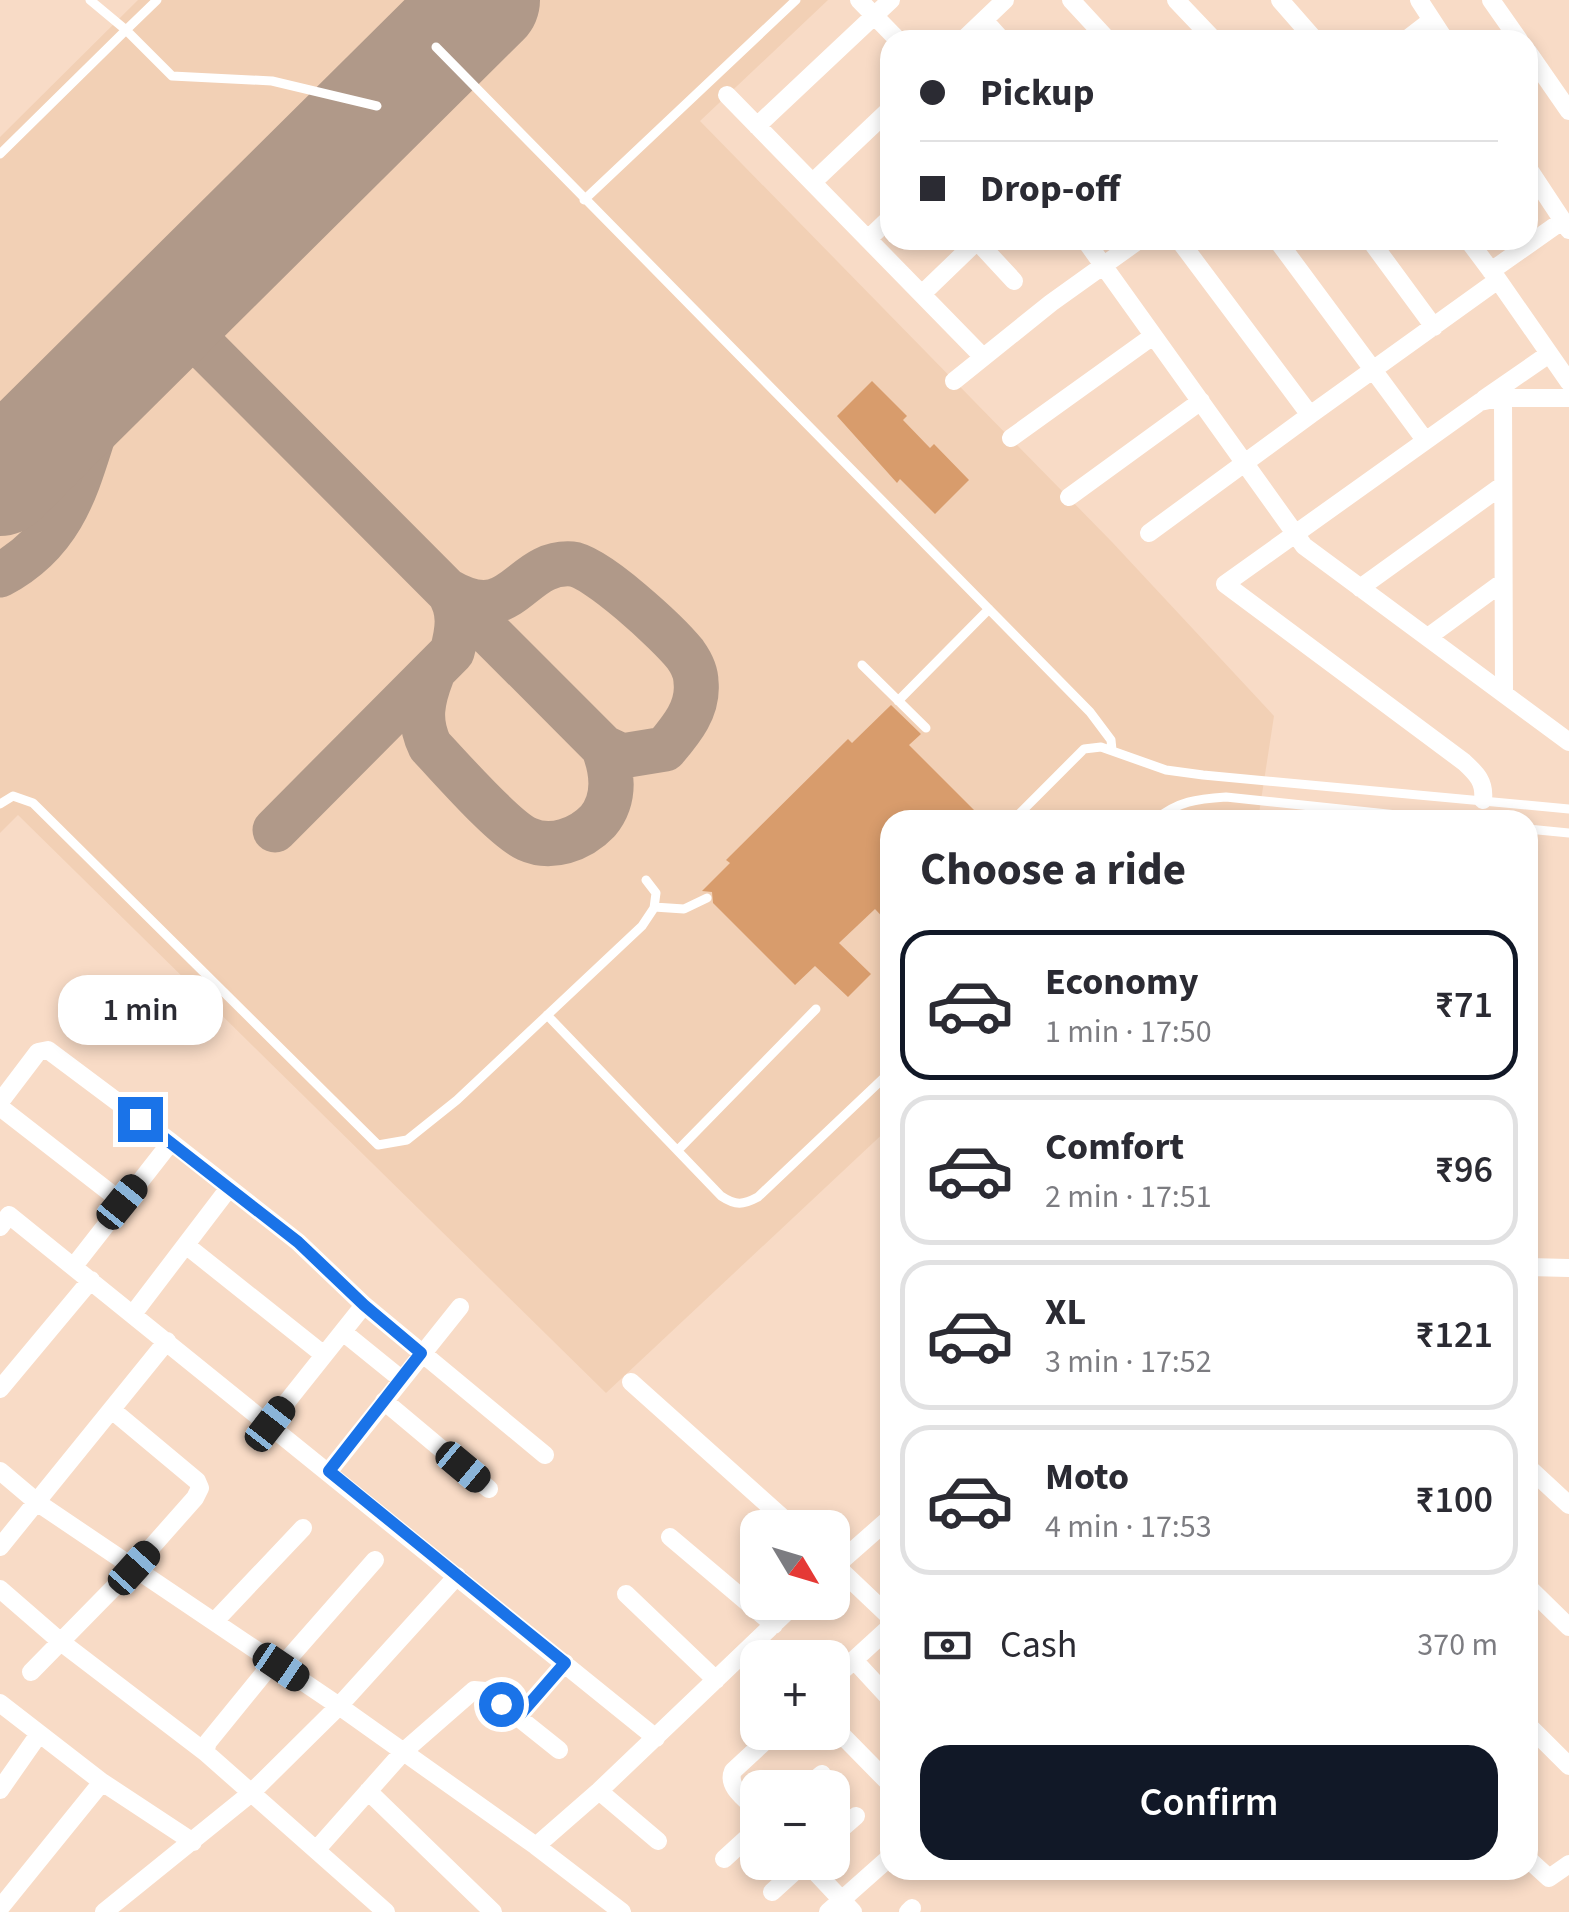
<!DOCTYPE html>
<html lang="en">
<head>
<meta charset="utf-8">
<style>
	:root { --surface:#fff; --page:#f7f7f7; --text:#2b2b33; --muted:#7c7c81; --line:#e1e1e2; --accent:#111827 }
	body { margin:0; font-family:"Source Sans 3",sans-serif; background:var(--page); color:var(--text); height:100vh; display:flex; flex-direction:column; font-size:38px; white-space:nowrap }
	* { box-sizing:border-box; margin:0 }
	p { font-size:32px; color:var(--muted) }
	.icon { flex:none; width:55px; height:55px; fill:none; stroke:currentColor; stroke-width:2; stroke-linecap:round; stroke-linejoin:round }
	.map { position:relative; flex:1; overflow:hidden }
	.sheet { position:absolute; left:880px; top:810px; width:658px; height:1070px; display:flex; flex-direction:column; background:var(--surface); border-radius:30px; box-shadow:0 5px 15px #0003 }
	.sheet>* { flex:none }
	.banner { position:absolute; left:880px; top:30px; width:658px; height:220px; border-radius:30px; box-shadow:0 5px 15px #0003; display:grid; align-content:center; height:220px; padding:0 40px; background:var(--surface) }
	.needle { width:65px; rotate:128deg }
	.fabs { position:absolute; left:740px; top:1510px; display:grid; gap:20px }
	.fabs a { display:grid; place-items:center; width:110px; height:110px; border-radius:20px; background:var(--surface); box-shadow:0 5px 15px #0003; font-size:50px }
	.end { position:absolute; width:45px; height:45px; margin:-22px; border:12px solid #1a73e8; background:#fff; box-shadow:0 0 0 5px #fff }
	.from { border-radius:50% }
	.bubble { position:absolute; height:70px; border-radius:30px; background:var(--surface); box-shadow:0 5px 15px #0003; font-size:32px; font-weight:600; line-height:70px; text-align:center }
	.car { position:absolute; width:30px; height:60px; margin:-30px -15px; border-radius:12px; box-shadow:0 0 8px 2px #0007; background:linear-gradient(#222 24%,#8ab4d8 0 40%,#222 0 76%,#8ab4d8 0 86%,#222 0) }
	.banner b { display:flex; align-items:center; gap:35px; height:95px; font-size:38px }
	.banner b+b { border-top:2px solid var(--line) }
	.banner i { width:25px; height:25px; background:var(--text) }
	ul { padding:0; list-style:none }
	li { display:flex; align-items:center; gap:30px; height:150px; margin:0 20px 15px; padding:0 20px; border:5px solid var(--line); border-radius:30px }
	li div { flex:1 }
	li b { display:block; font-size:38px }
	li em { font-style:normal; font-weight:600 }
	li.active { border-color:var(--accent) }
	li>.icon { width:90px; height:90px; stroke-width:1.5 }
	h2 { padding:0 40px; font-size:45px; line-height:120px }
	.pay { display:flex; align-items:center; gap:25px; height:110px; padding:0 40px; font-size:38px }
	.pay p { margin-inline-start:auto }
	.primary-button { display:flex; gap:20px; margin-top:auto; padding:20px 40px }
	.primary-button a { flex:1; height:115px; border-radius:30px; background:var(--accent); color:#fff; font-size:40px; font-weight:600; line-height:115px; text-align:center }
	.map>svg:first-child { display:block }
	.built { fill:#f2d0b5 }
	.lines { fill:none; stroke-linecap:round; stroke-linejoin:round }
	.taxiway { stroke:#b09989; stroke-width:45 }
	.runway { stroke:#b09989; stroke-width:112 }
	.building { fill:#d89c6c }
	.service { stroke:#fff; stroke-width:9 }
	.minor { stroke:#fff; stroke-width:18 }
	.route { stroke:#1a73e8; stroke-width:12 }
</style>
</head>
<body>
<div class="map">
<svg width="1569" height="1912" viewBox="0 0 1569 1912">
	<rect width="100%" height="100%" fill="#f8dbc6"/>
	<!-- built -->
	<path class="built" d="M138,0H828L700,121L1112,542L1274,716L1258,820H890V1127L606,1393L18,815L0,833V137Z"/>
	<g class="lines">
		<!-- taxiway -->
		<path class="taxiway" d="M203,279C193,305 190,324 206,349L603,747L622,756L665,749C681,730 699,709 696,682C696,672 690,661 685,654C668,633 596,566 572,564C519,560 514,629 448,591
			M0,452L44,438
			M0,575C96,524 77,425 133,349C159,336 180,335 206,349
			M432,675C422,701 418,721 430,746C451,768 503,828 527,839C551,850 580,840 598,821C616,799 613,772 603,747
			M275,830L452,652C458,630 461,611 448,591"/>
		<!-- runway -->
		<path class="runway" d="M0,480L484,0"/>
	</g>
	<!-- building -->
	<path class="building" d="M872,381L907,416L903,420L930,448L934,444L969,480L935,514L900,479L897,483L837,416Z
		M891,705L921,734L909,745L975,811L966,820H890V925L875,909L839,943L871,974L848,997L815,966L795,985L713,903L712,892L702,891L730,863L726,860L848,739L852,743Z"/>
	<g class="lines">
		<!-- service -->
		<path class="service" d="M90,0L126,30L157,0
			M436,47L1090,712L1111,740L1112,750
			M0,154L126,30L172,76L272,81L377,106
			M584,200L796,0
			M862,665L926,728
			M898,701L989,609
			M0,804L13,796L33,803L378,1145L407,1140L457,1100L642,926L654,908L656,893L646,880
			M1019,814L1084,749L1101,747L1166,770L1203,775L1569,809
			M1155,820C1178,801 1197,799 1226,797L1444,820
			M1528,829L1569,833
			M654,907L684,909L707,898
			M547,1015L721,1196C736,1206 743,1205 758,1197L890,1072
			M678,1150L816,1009"/>
		<!-- minor -->
		<path class="minor" d="M859,0L898,40
			M1071,0L1108,40
			M1176,0L1214,40
			M1280,0L1315,40
			M1419,0L1445,40
			M1491,0L1519,40
			M984,20L1002,40
			M963,40L1005,0
			M1406,40L1432,20
			M1528,52L1569,111
			M727,95L983,357
			M757,126L891,0
			M1528,168L1569,230
			M813,182L890,109
			M868,239L890,218
			M1085,240L1304,546L1569,742
			M1277,240L1425,440
			M1370,240L1434,327
			M977,241L1014,281
			M1491,271L1562,221
			M1498,280L1569,382
			M922,294L978,240
			M954,381L1051,303L1139,240
			M1503,398L1504,693
			M1484,399L1549,354
			M1310,415L1498,280L1468,240
			M1011,438L1153,336
			M1069,497L1201,401
			M1149,533L1310,415L1179,240
			M1360,588L1503,485
			M1428,637L1503,582
			M1483,800C1485,782 1477,774 1464,762L1225,584L1480,402L1498,398H1569
			M0,1102L38,1052L48,1050L171,1142
			M0,1107L122,1202
			M0,1227L9,1215L656,1738
			M187,1246L324,1355
			M74,1266L171,1142L298,1242L364,1305L545,1455
			M1528,1267L1569,1268
			M133,1314L229,1188
			M343,1332L401,1379
			M631,1382L794,1528
			M0,1389L91,1280
			M384,1401L489,1489
			M270,1423L364,1305
			M1528,1467L1569,1505
			M0,1471L38,1503L339,1706L536,1846L599,1791L797,1602
			M329,1471L460,1307
			M670,1537L774,1625
			M0,1547L167,1341
			M832,1562L890,1617
			M832,1569L890,1518
			M1528,1587L1569,1627
			M0,1589L61,1642L205,1752
			M626,1594L716,1680
			M214,1622L303,1528
			M854,1660L890,1699
			M273,1662L208,1742L205,1752L386,1912
			M281,1667L375,1560
			M31,1672L133,1568L195,1498L200,1488L197,1481L112,1410
			M832,1680L890,1627
			M0,1703L102,1782L0,1908
			M518,1717L565,1663
			M832,1725L890,1784
			M1528,1725L1569,1766
			M102,1782L193,1842
			M805,1788L822,1774
			M0,1790L39,1734
			M368,1791L493,1912
			M599,1791L658,1841
			M758,1811C747,1800 726,1787 733,1771L775,1732
			M832,1837L856,1816
			M536,1846L622,1912
			M317,1849L403,1752L474,1690L485,1691L559,1750
			M724,1859L758,1828
			M1528,1859L1549,1878L1569,1864
			M806,1862L853,1912
			M772,1892L805,1862
			M104,1912L250,1794L339,1706L457,1576
			M828,1912L890,1857
			M908,1912L912,1908"/>
	</g>
	<g class="lines">
		<!-- route -->
		<path class="route" d="M140,1119L298,1242L364,1305L421,1353L329,1471L565,1663L518,1717L501,1704"/>
	</g>
</svg>
<div class="fabs">
<a><svg class="needle" viewBox="-14 -14 28 28"><path d="M0-13l5 13h-10z" fill="#e53935"/><path d="M0 13l5-13h-10z" fill="#7c7c81"/></svg></a>
<a>+</a>
<a>−</a>
</div>
<i class="end from" style="left:501px;top:1704px"></i>
<i class="end" style="left:140px;top:1119px"></i>
<div class="bubble" style="left:58px;top:975px;width:165px">1 min</div>
<i class="car" style="left:122px;top:1202px;rotate:39deg"></i>
<i class="car" style="left:270px;top:1424px;rotate:38deg"></i>
<i class="car" style="left:463px;top:1467px;rotate:130deg"></i>
<i class="car" style="left:134px;top:1568px;rotate:42deg"></i>
<i class="car" style="left:281px;top:1667px;rotate:124deg"></i>
<div class="banner">
<b><i class="from"></i>Pickup</b>
<b><i></i>Drop-off</b>
</div>
<section class="sheet">
<h2>Choose a ride</h2>
<ul>
<li class="active"><svg class="icon" aria-label="car" viewBox="0 0 24 24"><path d="M5 17H2v-5l4-1 3-4h7l3 4 3 1v5h-3M9 17h6M6 11h13"/><circle cx="7" cy="17" r="2"/><circle cx="17" cy="17" r="2"/></svg><div><b>Economy</b><p>1 min · 17:50</p></div><em>₹71</em></li>
<li><svg class="icon" aria-label="car" viewBox="0 0 24 24"><path d="M5 17H2v-5l4-1 3-4h7l3 4 3 1v5h-3M9 17h6M6 11h13"/><circle cx="7" cy="17" r="2"/><circle cx="17" cy="17" r="2"/></svg><div><b>Comfort</b><p>2 min · 17:51</p></div><em>₹96</em></li>
<li><svg class="icon" aria-label="car" viewBox="0 0 24 24"><path d="M5 17H2v-5l4-1 3-4h7l3 4 3 1v5h-3M9 17h6M6 11h13"/><circle cx="7" cy="17" r="2"/><circle cx="17" cy="17" r="2"/></svg><div><b>XL</b><p>3 min · 17:52</p></div><em>₹121</em></li>
<li><svg class="icon" aria-label="car" viewBox="0 0 24 24"><path d="M5 17H2v-5l4-1 3-4h7l3 4 3 1v5h-3M9 17h6M6 11h13"/><circle cx="7" cy="17" r="2"/><circle cx="17" cy="17" r="2"/></svg><div><b>Moto</b><p>4 min · 17:53</p></div><em>₹100</em></li>
</ul>
<div class="pay"><svg class="icon" aria-label="cash" viewBox="0 0 24 24"><path d="M3 7h18v10H3z"/><circle cx="12" cy="12" r="2"/></svg>Cash<p>370 m</p></div>
<div class="primary-button"><a>Confirm</a></div>
</section>
</div>
</body>
</html>
